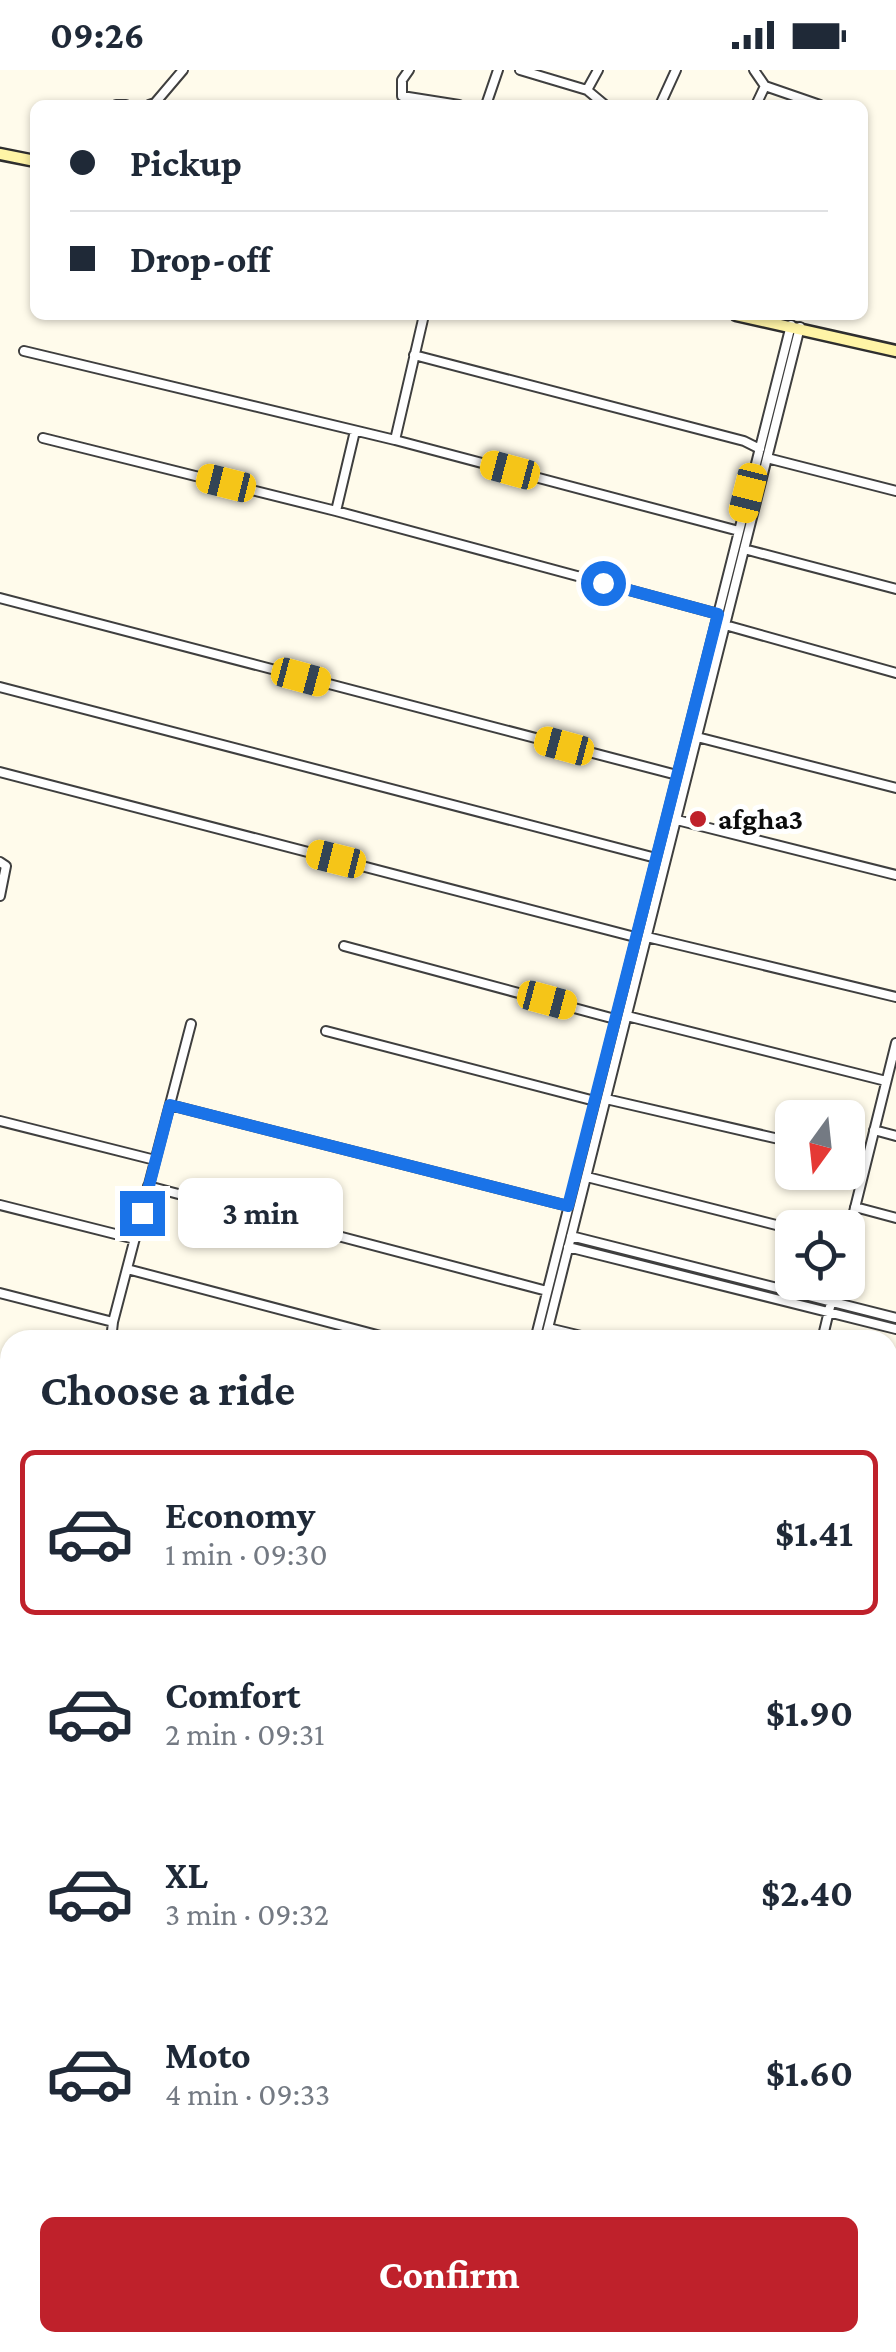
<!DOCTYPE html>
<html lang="en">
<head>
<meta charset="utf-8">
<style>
	:root { --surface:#fff; --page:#f6f6f7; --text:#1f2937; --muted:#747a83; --line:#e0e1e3; --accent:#bf212b }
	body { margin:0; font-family:"Crimson Pro",serif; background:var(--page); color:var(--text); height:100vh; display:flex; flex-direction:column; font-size:38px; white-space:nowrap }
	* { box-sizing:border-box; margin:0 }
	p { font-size:32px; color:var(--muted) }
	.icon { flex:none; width:55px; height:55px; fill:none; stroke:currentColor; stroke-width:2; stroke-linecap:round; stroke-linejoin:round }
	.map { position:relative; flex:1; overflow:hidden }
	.drawer { position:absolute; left:0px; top:1260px; width:898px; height:1022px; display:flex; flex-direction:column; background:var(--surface); border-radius:30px 30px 0 0; box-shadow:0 2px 8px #0004 }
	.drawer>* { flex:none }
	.banner { position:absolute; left:30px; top:30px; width:838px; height:220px; border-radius:15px; box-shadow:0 2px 8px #0004; display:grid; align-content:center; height:220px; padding:0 40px; background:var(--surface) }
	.needle { width:65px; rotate:195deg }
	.buttons { position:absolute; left:775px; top:1030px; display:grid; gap:20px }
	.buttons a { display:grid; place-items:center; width:90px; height:90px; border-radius:15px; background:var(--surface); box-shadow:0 2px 8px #0004; font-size:50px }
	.end { position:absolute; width:45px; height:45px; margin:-22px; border:12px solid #1a73e8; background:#fff; box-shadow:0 0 0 5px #fff }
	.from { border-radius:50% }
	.bubble { position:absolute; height:70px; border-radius:15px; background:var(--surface); box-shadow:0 2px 8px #0004; font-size:32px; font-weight:700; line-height:70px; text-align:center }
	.car { position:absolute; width:30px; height:60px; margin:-30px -15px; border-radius:12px; box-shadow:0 0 8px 2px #0007; background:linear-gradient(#f5c518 24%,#345 0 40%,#f5c518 0 76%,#345 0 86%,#f5c518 0) }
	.banner b { display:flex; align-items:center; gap:35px; height:95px; font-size:38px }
	.banner b+b { border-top:2px solid var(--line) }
	.banner i { width:25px; height:25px; background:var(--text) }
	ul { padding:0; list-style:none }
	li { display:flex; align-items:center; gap:30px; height:165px; margin:0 20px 15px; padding:0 20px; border:5px solid transparent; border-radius:15px }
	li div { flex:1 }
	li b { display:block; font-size:38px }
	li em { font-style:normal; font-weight:700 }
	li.on { border-color:var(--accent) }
	li>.icon { width:90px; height:90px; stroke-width:1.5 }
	h2 { padding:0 40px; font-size:45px; line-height:120px }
	.action { display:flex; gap:20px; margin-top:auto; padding:20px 40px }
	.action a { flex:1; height:115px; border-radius:15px; background:var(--accent); color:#fff; font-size:40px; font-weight:700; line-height:115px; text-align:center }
	.status { display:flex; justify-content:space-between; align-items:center; height:70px; padding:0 50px; background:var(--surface); direction:ltr }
	.status svg { height:28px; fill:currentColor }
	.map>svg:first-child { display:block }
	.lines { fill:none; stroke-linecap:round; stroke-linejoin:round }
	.minor-casing { stroke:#3f3f3f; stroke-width:12 }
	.secondary-casing { stroke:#2e2e2e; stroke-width:15 }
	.minor { stroke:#fff; stroke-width:8 }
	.secondary { stroke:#fff4a6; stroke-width:10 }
	.route { stroke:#1a73e8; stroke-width:12 }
	.poi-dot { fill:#bf212b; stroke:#fff; stroke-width:4 }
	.labels { text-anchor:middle; stroke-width:10; stroke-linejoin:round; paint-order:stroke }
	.poi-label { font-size:30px; font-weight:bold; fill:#0c0c0c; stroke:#fff; text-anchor:start }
</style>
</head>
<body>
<div class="status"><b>09:26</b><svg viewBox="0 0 49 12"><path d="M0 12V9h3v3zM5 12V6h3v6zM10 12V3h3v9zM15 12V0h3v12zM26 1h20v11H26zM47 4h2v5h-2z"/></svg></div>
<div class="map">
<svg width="896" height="2282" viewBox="0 0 896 2282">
	<rect width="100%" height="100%" fill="#fffbeb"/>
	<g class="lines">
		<defs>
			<path id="minor" d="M409,0L402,10V26L459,35
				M520,0L587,20L605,35
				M754,0L765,16L820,35
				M587,20L598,0
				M116,35H126
				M149,35L155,33L183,0
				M486,35L498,0
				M660,35L676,0
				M756,35L765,16
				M24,281L395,370L739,461
				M414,285L744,371L760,379
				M43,368L336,441L718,544
				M395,370L424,245
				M767,388L896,421
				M336,441L355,361
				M744,479L896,519
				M0,528L677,705
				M725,555L896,603
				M0,617L656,788
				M697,667L896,718
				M0,702L635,867
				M677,750L896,805
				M0,792L6,796L0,826
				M647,867L896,927
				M344,876L615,949
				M627,946L886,1011
				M326,961L595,1031
				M606,1029L792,1072
				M170,1035L568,1136
				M0,1051L155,1090
				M874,1060L896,1066
				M848,1085L867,1089
				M587,1107L792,1159
				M148,1116L547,1221
				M0,1135L135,1169
				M855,1137L896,1148
				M571,1166L896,1248
				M848,1166L896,973
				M568,1177L896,1259
				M127,1199L396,1270
				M0,1223L113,1252
				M548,1258L598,1270
				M111,1270L113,1252L191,954
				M535,1270L791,255
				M545,1270L800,257
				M822,1270L836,1212
				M888,1309L896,1311
				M0,1310L10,1313
				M888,1397L896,1399
				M0,1511L10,1514
				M888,1665L896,1664
				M0,1721L10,1726
				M888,1748L896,1747
				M0,1816L10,1821
				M888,1833L896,1832
				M888,1896L896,1895
				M0,1907L10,1911
				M888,1914L896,1913
				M888,1980L896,1951
				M888,1990L896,1993
				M0,2000L10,2005
				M0,2059L10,2063
				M888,2082L896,2085
				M888,2174L896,2178
				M888,2263L896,2266
				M131,2272L152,2282
				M360,2272L381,2282
				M703,2272L725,2282
				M84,2282L88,2272
				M524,2282L528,2272
				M539,2282L544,2272"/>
			<path id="secondary" d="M0,84L35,91
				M736,245L896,281"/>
		</defs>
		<!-- minor casing -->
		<use href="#minor" class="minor-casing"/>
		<!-- secondary casing -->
		<use href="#secondary" class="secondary-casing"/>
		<!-- minor -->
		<use href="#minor" class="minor"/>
		<!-- secondary -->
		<use href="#secondary" class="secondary"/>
	</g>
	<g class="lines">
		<!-- route -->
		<path class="route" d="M142,1143L170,1035L568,1136L718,544L603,513"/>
	</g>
	<!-- markers -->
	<circle class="poi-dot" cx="698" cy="749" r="10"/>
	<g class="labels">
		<!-- poi labels -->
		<g class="poi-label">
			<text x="718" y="759">afgha3</text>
		</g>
	</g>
</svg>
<div class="buttons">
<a><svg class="needle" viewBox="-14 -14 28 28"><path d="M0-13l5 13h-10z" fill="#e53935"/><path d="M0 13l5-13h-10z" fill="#747a83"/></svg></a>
<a><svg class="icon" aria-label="locate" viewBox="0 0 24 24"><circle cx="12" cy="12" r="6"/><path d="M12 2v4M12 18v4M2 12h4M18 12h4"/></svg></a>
</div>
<i class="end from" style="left:603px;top:513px"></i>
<i class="end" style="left:142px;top:1143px"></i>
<div class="bubble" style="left:178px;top:1108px;width:165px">3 min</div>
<i class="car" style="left:510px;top:400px;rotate:285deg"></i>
<i class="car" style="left:226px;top:413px;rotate:284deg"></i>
<i class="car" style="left:748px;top:423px;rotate:194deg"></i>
<i class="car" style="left:301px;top:607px;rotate:105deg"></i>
<i class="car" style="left:564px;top:676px;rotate:285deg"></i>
<i class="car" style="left:336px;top:789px;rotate:284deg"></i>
<i class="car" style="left:547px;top:930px;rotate:105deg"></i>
<div class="banner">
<b><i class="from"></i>Pickup</b>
<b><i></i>Drop-off</b>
</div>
<section class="drawer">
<h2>Choose a ride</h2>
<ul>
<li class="on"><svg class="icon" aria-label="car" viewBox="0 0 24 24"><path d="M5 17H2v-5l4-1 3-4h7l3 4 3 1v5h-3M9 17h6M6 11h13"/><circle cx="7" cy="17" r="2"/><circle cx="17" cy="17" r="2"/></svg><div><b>Economy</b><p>1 min · 09:30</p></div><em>$1.41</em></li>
<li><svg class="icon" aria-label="car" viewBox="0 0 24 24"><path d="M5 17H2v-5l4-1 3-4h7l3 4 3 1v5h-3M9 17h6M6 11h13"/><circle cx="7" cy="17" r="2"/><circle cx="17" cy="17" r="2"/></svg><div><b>Comfort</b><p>2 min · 09:31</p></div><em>$1.90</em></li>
<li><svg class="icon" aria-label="car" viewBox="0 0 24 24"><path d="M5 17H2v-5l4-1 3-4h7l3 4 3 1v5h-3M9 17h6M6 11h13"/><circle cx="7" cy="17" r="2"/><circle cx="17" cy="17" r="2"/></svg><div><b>XL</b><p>3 min · 09:32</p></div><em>$2.40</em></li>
<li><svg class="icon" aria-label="car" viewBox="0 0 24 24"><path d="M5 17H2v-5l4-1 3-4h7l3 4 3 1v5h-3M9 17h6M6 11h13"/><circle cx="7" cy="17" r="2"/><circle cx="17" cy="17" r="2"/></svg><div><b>Moto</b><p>4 min · 09:33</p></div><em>$1.60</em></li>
</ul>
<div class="action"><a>Confirm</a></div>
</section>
</div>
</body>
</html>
